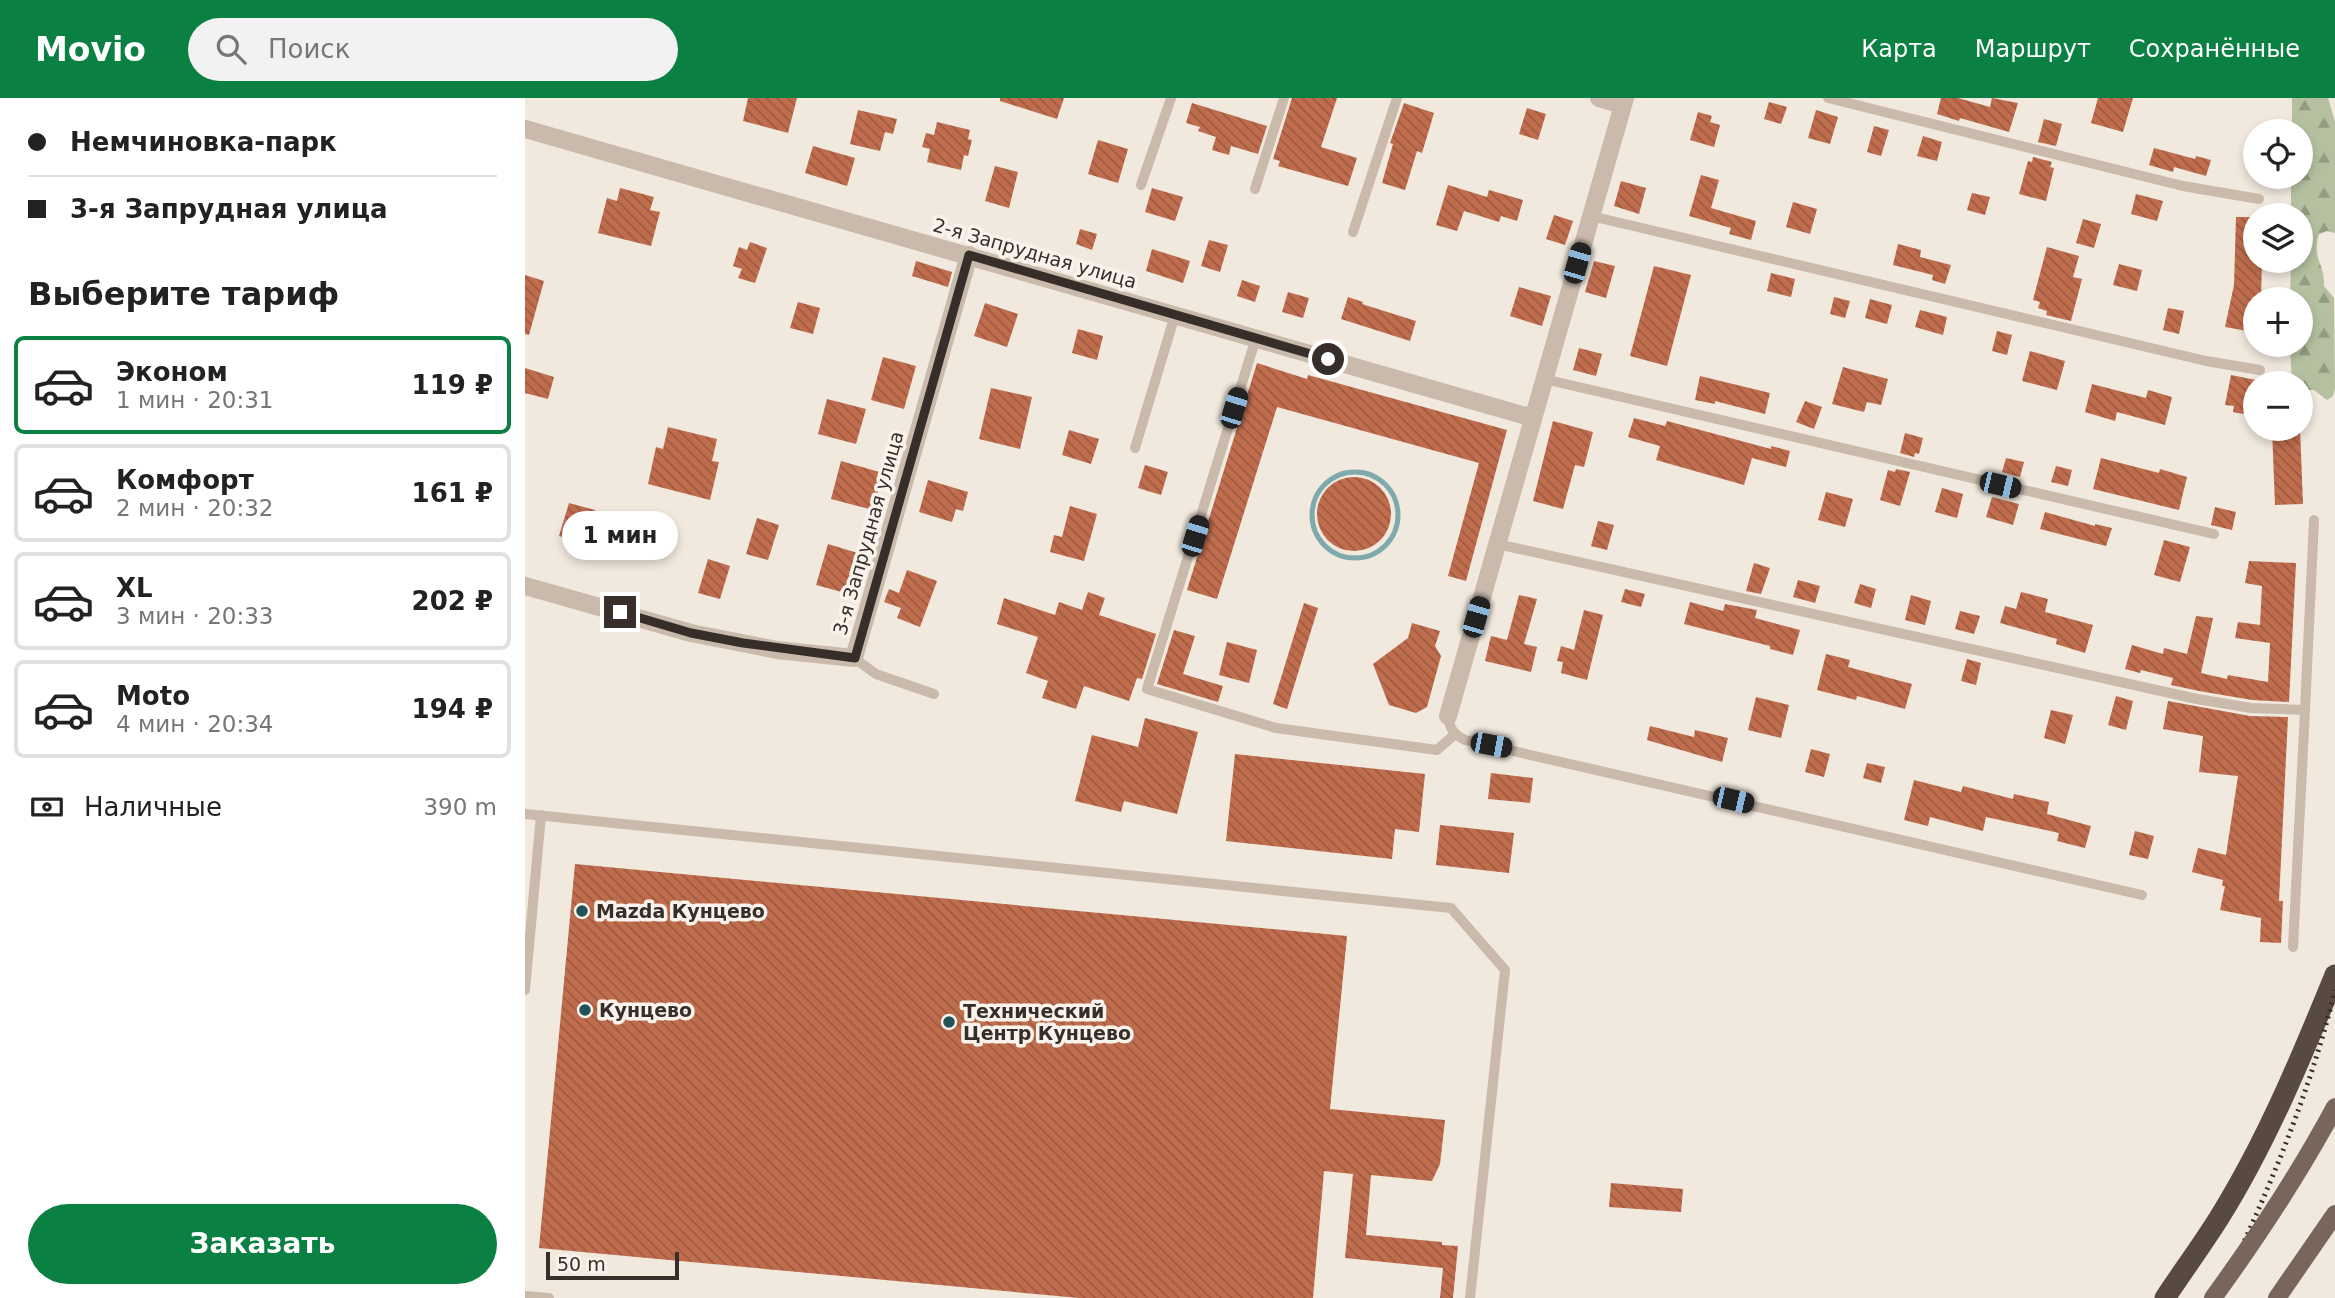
<!DOCTYPE html>
<html lang="ru">
<head>
<meta charset="utf-8">
<style>
	:root { --surface:#fff; --page:#f2f2f2; --text:#222; --muted:#767676; --line:#e0e0e0; --accent:#0b8043 }
	body { margin:0; font-family:"DejaVu Sans",sans-serif; background:var(--page); color:var(--text); height:100vh; display:flex; flex-direction:column; font-size:26px; white-space:nowrap }
	* { box-sizing:border-box; margin:0 }
	p { font-size:23px; color:var(--muted) }
	.icon { flex:none; width:38px; height:38px; fill:none; stroke:currentColor; stroke-width:2; stroke-linecap:round; stroke-linejoin:round }
	.map { position:relative; flex:1; overflow:hidden }
	.panel { display:flex; flex-direction:column; background:var(--surface); width:525px }
	.panel>* { flex:none }
	.guide { display:grid; align-content:center; height:154px; padding:0 28px; background:var(--surface) }
	.tools { position:absolute; left:1718px; top:21px; display:grid; gap:14px }
	.tools a { display:grid; place-items:center; width:70px; height:70px; border-radius:50%; background:var(--surface); box-shadow:0 4px 10px #0003; font-size:35px }
	.scale { position:absolute; left:21px; bottom:18px; width:133px; box-sizing:border-box; padding-left:7px; border:4px solid #372e2a; border-top:0; font-size:19px; line-height:24px; white-space:nowrap; color:#372e2a; -webkit-text-stroke:5px #f9f3eb; paint-order:stroke }
	.end { position:absolute; width:32px; height:32px; margin:-16px; border:9px solid #372e2a; background:#fff; box-shadow:0 0 0 4px #fff }
	.from { border-radius:50% }
	.bubble { position:absolute; height:49px; border-radius:24px; background:var(--surface); box-shadow:0 4px 10px #0003; font-size:23px; font-weight:700; line-height:49px; text-align:center }
	.car { position:absolute; width:21px; height:42px; margin:-21px -10px; border-radius:9px; box-shadow:0 0 5px 2px #0007; background:linear-gradient(#222 24%,#8ab4d8 0 40%,#222 0 76%,#8ab4d8 0 86%,#222 0) }
	.guide b { display:flex; align-items:center; gap:24px; height:66px; font-size:26px }
	.guide b+b { border-top:2px solid var(--line) }
	.guide i { width:18px; height:18px; background:var(--text) }
	ul { padding:0; list-style:none }
	li { display:flex; align-items:center; gap:21px; height:98px; margin:0 14px 10px; padding:0 14px; border:4px solid var(--line); border-radius:10px }
	li div { flex:1 }
	li b { display:block; font-size:26px }
	li em { font-style:normal; font-weight:700 }
	li.active { border-color:var(--accent) }
	li>.icon { width:63px; height:63px; stroke-width:1.5 }
	h2 { padding:0 28px; font-size:32px; line-height:84px }
	.pay { display:flex; align-items:center; gap:18px; height:77px; padding:0 28px; font-size:26px }
	.pay p { margin-inline-start:auto }
	.primary-button { display:flex; gap:14px; margin-top:auto; padding:14px 28px }
	.primary-button a { flex:1; height:80px; border-radius:42px; background:var(--accent); color:#fff; font-size:28px; font-weight:700; line-height:80px; text-align:center }
	header { display:flex; align-items:center; gap:42px; box-sizing:border-box; height:98px; padding:0 35px; background:var(--accent); color:#fff }
	header strong { font-size:33px }
	nav { display:flex; gap:38px; margin-inline-start:auto; font-size:24px }
	.search { width:490px; height:63px; background:var(--page); display:flex; align-items:center; gap:18px; box-sizing:border-box; padding:0 24px; border-radius:38px; color:var(--muted); font-size:26px }
	main { display:flex; flex:1; min-height:0 }
	.map>svg:first-child { display:block }
	.forest { fill:url(#forest-firs) }
	.lines { fill:none; stroke-linecap:round; stroke-linejoin:round }
	.stream { stroke:#7faaad; stroke-width:5 }
	.building { fill:url(#building-back-hatch) }
	.lane { stroke:#c9baab; stroke-width:10 }
	.street { stroke:#c9baab; stroke-width:18 }
	.primary { stroke:#78665c; stroke-width:18 }
	.highway { stroke:#584941; stroke-width:21 }
	.rail { stroke:#372e2a; stroke-width:5; stroke-dasharray:2 5; stroke-linecap:butt }
	.primary-bridge { stroke:#78665c; stroke-width:18 }
	.route { stroke:#372e2a; stroke-width:9 }
	.poi-dot { fill:#215257; stroke:#f9f3eb; stroke-width:2.5 }
	.labels { text-anchor:middle; stroke-width:7; stroke-linejoin:round; paint-order:stroke }
	.street-label { font-size:19px; fill:#372e2a; stroke:#f9f3eb }
	.poi-label { font-size:19px; font-weight:bold; fill:#372e2a; stroke:#f9f3eb; text-anchor:start }
</style>
</head>
<body>
<header>
<strong>Movio</strong>
<div class="search"><svg class="icon" aria-label="search" viewBox="0 0 24 24"><circle cx="10" cy="10" r="6"/><path d="M15 15l6 6"/></svg>Поиск</div>
<nav><a>Карта</a><a>Маршрут</a><a>Сохранённые</a></nav>
</header>
<main>
<section class="panel">
<div class="guide">
<b><i class="from"></i>Немчиновка-парк</b>
<b><i></i>3-я Запрудная улица</b>
</div>
<h2>Выберите тариф</h2>
<ul>
<li class="active"><svg class="icon" aria-label="car" viewBox="0 0 24 24"><path d="M5 17H2v-5l4-1 3-4h7l3 4 3 1v5h-3M9 17h6M6 11h13"/><circle cx="7" cy="17" r="2"/><circle cx="17" cy="17" r="2"/></svg><div><b>Эконом</b><p>1 мин · 20:31</p></div><em>119 ₽</em></li>
<li><svg class="icon" aria-label="car" viewBox="0 0 24 24"><path d="M5 17H2v-5l4-1 3-4h7l3 4 3 1v5h-3M9 17h6M6 11h13"/><circle cx="7" cy="17" r="2"/><circle cx="17" cy="17" r="2"/></svg><div><b>Комфорт</b><p>2 мин · 20:32</p></div><em>161 ₽</em></li>
<li><svg class="icon" aria-label="car" viewBox="0 0 24 24"><path d="M5 17H2v-5l4-1 3-4h7l3 4 3 1v5h-3M9 17h6M6 11h13"/><circle cx="7" cy="17" r="2"/><circle cx="17" cy="17" r="2"/></svg><div><b>XL</b><p>3 мин · 20:33</p></div><em>202 ₽</em></li>
<li><svg class="icon" aria-label="car" viewBox="0 0 24 24"><path d="M5 17H2v-5l4-1 3-4h7l3 4 3 1v5h-3M9 17h6M6 11h13"/><circle cx="7" cy="17" r="2"/><circle cx="17" cy="17" r="2"/></svg><div><b>Moto</b><p>4 мин · 20:34</p></div><em>194 ₽</em></li>
</ul>
<div class="pay"><svg class="icon" aria-label="cash" viewBox="0 0 24 24"><path d="M3 7h18v10H3z"/><circle cx="12" cy="12" r="2"/></svg>Наличные<p>390 m</p></div>
<div class="primary-button"><a>Заказать</a></div>
</section>
<div class="map">
<svg width="1810" height="1200" viewBox="0 0 1810 1200">
	<defs>
		<pattern id="forest-firs" width="22" height="20" patternUnits="userSpaceOnUse" patternTransform="scale(1.75)"><rect width="22" height="20" fill="#b4c09f"/><path d="M5 1l3.5 6h-7zM16 11l3.5 6h-7z" fill="#939c82"/></pattern>
		<pattern id="building-back-hatch" width="6" height="6" patternUnits="userSpaceOnUse" patternTransform="scale(1.75)"><rect width="6" height="6" fill="#c06d4e"/><path d="M-1 5l2 2M0 0l6 6M5-1l2 2" fill="none" stroke="#9d5a41"/></pattern>
	</defs>
	<rect width="100%" height="100%" fill="#f1e9de"/>
	<!-- forest -->
	<path class="forest" d="M1767,0H1803L1810,24V135L1802,133L1794,136C1786,160 1800,165 1799,188L1809,200L1810,291L1808,298L1802,302L1789,292H1776V285H1767L1765,247H1776V201H1765L1766,163H1776V117H1766V79H1776V33H1767Z"/>
	<g class="lines">
		<!-- stream -->
		<path class="stream" d="M787 417a43 43 0 1 1 86 0a43 43 0 1 1-86 0Z"/>
	</g>
	<!-- building -->
	<path class="building" d="M223,0H272L263,35L218,23Z
		M475,0H539L532,21L475,3Z
		M767,0H812L796,49L832,60L823,88L753,68L755,63L748,61Z
		M1416,0H1433L1465,9L1467,0L1493,5L1484,34L1435,20L1434,23L1412,16Z
		M1573,0H1608L1598,34L1566,25Z
		M1244,4L1262,9L1256,26L1239,21Z
		M667,5L742,28L733,56L706,48L704,57L687,52L691,39L673,33L675,29L661,25Z
		M879,5L909,15L897,55L892,53L880,92L857,85L868,46L865,45Z
		M1002,10L1021,16L1013,42L994,36Z
		M333,12L372,21L368,36L360,34L355,53L325,46Z
		M1291,12L1313,19L1305,46L1283,40Z
		M1173,14L1187,18L1185,24L1195,27L1189,49L1165,42Z
		M1519,21L1537,26L1531,48L1513,44Z
		M412,24L445,32L443,41L447,42L443,58L439,57L436,72L402,64L405,51L397,49L401,35L409,37Z
		M1349,28L1364,32L1356,58L1342,54Z
		M1398,38L1417,44L1412,63L1392,58Z
		M573,42L603,51L593,85L563,76Z
		M288,48L330,60L322,88L280,75Z
		M1629,50L1670,61L1671,58L1686,62L1681,78L1649,69L1648,74L1624,67Z
		M1508,59L1527,64L1525,69L1529,70L1521,103L1494,96L1503,63L1507,64Z
		M470,68L493,74L484,110L460,103Z
		M1176,77L1194,82L1186,110L1231,123L1226,142L1204,136L1206,130L1164,118Z
		M1096,83L1121,90L1114,116L1089,108Z
		M923,87L962,99L964,92L998,102L992,123L976,118L974,124L939,113L932,133L911,127Z
		M95,90L129,99L125,112L135,114L126,148L73,135L82,100L92,103Z
		M627,90L658,99L650,123L620,114Z
		M1447,95L1465,99L1460,117L1442,112Z
		M1611,96L1638,103L1632,123L1606,116Z
		M1268,104L1292,111L1285,136L1261,129Z
		M1029,117L1048,123L1040,147L1021,141Z
		M1711,119H1731V163H1737L1736,201H1731L1728,234L1700,229L1709,187Z
		M1558,121L1576,126L1569,150L1551,145Z
		M555,131L572,136L567,152L551,146Z
		M684,142L703,147L695,174L676,168Z
		M225,144L242,150L230,185L213,180L217,171L208,168L214,149L222,152Z
		M1373,146L1396,152L1395,159L1426,167L1420,186L1407,182L1408,177L1368,167Z
		M1522,149L1554,158L1548,179L1557,181L1546,223L1521,217L1522,213L1513,210L1515,204L1508,202Z
		M627,151L665,163L658,185L621,173Z
		M391,163L427,174L423,189L387,178Z
		M1069,163L1090,168L1081,200L1060,194Z
		M1594,166L1617,172L1612,193L1588,187Z
		M1129,168L1166,177L1142,268L1105,258Z
		M1246,175L1270,181L1266,199L1242,193Z
		M0,177L19,183L4,237L0,236Z
		M717,182L735,188L730,204L712,198Z
		M994,189L1026,198L1017,228L985,218Z
		M763,194L784,200L778,220L757,214Z
		M823,199L838,204L837,206L891,223L885,243L816,221Z
		M1309,199L1325,203L1320,220L1305,216Z
		M1345,201L1367,207L1362,226L1340,220Z
		M273,204L295,210L288,236L265,230Z
		M460,205L493,216L482,249L449,238Z
		M1643,210L1659,213L1654,236L1638,232Z
		M1395,212L1422,219L1418,237L1390,229Z
		M553,231L578,238L572,262L547,255Z
		M1472,233L1487,237L1482,257L1467,253Z
		M1054,250L1077,256L1071,278L1048,272Z
		M1505,253L1540,263L1532,292L1497,283Z
		M358,259L391,268L379,311L346,302Z
		M732,265L782,281L783,277L982,332L941,483L923,478L954,365L752,309L692,501L662,492Z
		M1318,269L1363,281L1356,307L1342,304L1339,314L1307,306Z
		M0,270L29,279L23,301L0,295Z
		M1706,277L1731,282L1729,318L1708,314L1709,308L1700,307Z
		M1175,278L1245,295L1240,316L1190,303V306L1170,302Z
		M1567,286L1621,300L1623,292L1647,299L1640,327L1592,314L1590,323L1560,314Z
		M466,290L507,299L495,351L454,341Z
		M302,301L341,311L331,346L293,336Z
		M1280,303L1297,309L1289,331L1271,324Z
		M1109,320L1140,328L1142,323L1246,351V348L1265,353L1261,369L1227,360L1219,387L1131,362L1135,348L1103,339Z
		M1028,323L1068,334L1059,369L1050,367L1038,411L1008,403Z
		M143,329L192,341L187,363L194,364L185,402L123,386L131,349L138,351Z
		M1747,331H1775L1778,406L1750,407Z
		M544,332L574,341L566,366L537,357Z
		M1380,335L1398,340L1394,356L1390,355L1389,359L1375,355Z
		M1481,360L1499,364L1495,379L1477,374Z
		M1576,360L1634,375L1635,371L1662,379L1654,412L1568,391Z
		M316,363L358,375L348,412L306,401Z
		M620,367L643,374L636,397L613,390Z
		M1531,368L1547,372L1543,388L1526,384Z
		M1371,371L1385,374L1375,408L1355,402L1363,372L1370,374Z
		M792 416a37 37 0 1 1 74 0a37 37 0 1 1-74 0Z
		M403,382L443,394L438,413L431,411L427,424L394,414Z
		M1417,390L1438,396L1432,420L1410,414Z
		M1301,394L1328,401L1320,429L1293,422Z
		M1467,399L1494,406L1488,427L1461,419Z
		M44,405L70,412L61,446L34,438Z
		M545,408L572,416L559,463L525,454L529,437L537,439Z
		M1690,409L1711,414L1707,432L1686,427Z
		M1520,414L1570,428V426L1587,430L1581,448L1515,431Z
		M232,420L254,427L243,462L221,456Z
		M1073,423L1089,427L1082,452L1066,448Z
		M1639,442L1665,449L1655,484L1629,477Z
		M303,446L336,456L324,496L291,487Z
		M183,461L205,468L195,501L173,495Z
		M1724,463L1771,465L1764,604L1727,602L1674,593L1646,587L1648,580L1616,572L1615,575L1600,571L1607,547L1638,556L1639,550L1662,556L1671,518L1688,520L1676,575L1702,581L1703,577L1743,584L1745,545L1710,540L1713,524L1735,527L1737,488L1720,485Z
		M1229,465L1245,470L1236,496L1221,493Z
		M382,472L412,483L395,529L372,520L376,510L359,504L364,491L374,495Z
		M1273,482L1295,488L1290,505L1268,499Z
		M1335,486L1351,491L1346,510L1329,505Z
		M1100,491L1120,496L1116,509L1096,504Z
		M563,494L580,500L574,517L631,536L617,581L612,580L604,603L559,588L551,611L517,600L523,583L501,575L513,539L472,526L479,500L530,517L534,504L557,512Z
		M1496,494L1523,501L1520,514L1568,527L1560,555L1531,546L1532,541L1475,525L1480,508L1491,511Z
		M994,497L1012,501L999,546L1012,549L1006,574L960,563L966,538L982,542Z
		M1386,497L1406,503L1400,527L1380,522Z
		M1165,504L1198,513L1200,506L1232,512L1230,520L1275,532L1268,557L1245,551V548L1159,526Z
		M779,505L793,510L762,611L748,606Z
		M1059,512L1078,517L1062,582L1036,575L1038,564L1032,563L1036,548L1049,552Z
		M1435,513L1455,518L1449,536L1430,531Z
		M887,525L915,533L910,548L916,558L902,609L891,615L864,607L848,566L883,540Z
		M649,532L670,538L658,576L698,588L693,604L632,586Z
		M702,544L732,552L724,585L694,577Z
		M1301,556L1325,562L1323,569L1387,586L1380,611L1332,598L1331,602L1292,592Z
		M1442,561L1456,565L1451,587L1436,583Z
		M1591,598L1608,603L1601,632L1583,627Z
		M1231,599L1264,607L1256,640L1223,632Z
		M1643,603L1725,618L1763,619L1754,803H1758L1756,845L1735,844L1736,820L1695,812L1700,788H1697L1698,782L1667,774L1673,750L1701,757L1713,678L1674,674L1678,638L1638,631Z
		M1526,612L1548,617L1540,646L1519,640Z
		M620,620L673,634L652,716L599,703L596,714L550,703L567,637L613,649Z
		M1125,628L1169,639L1170,632L1203,640L1197,664L1122,642Z
		M1286,651L1305,656L1299,679L1280,674Z
		M710,656L900,676L894,734L870,731L867,761L701,743Z
		M1342,665L1360,669L1356,685L1338,680Z
		M966,675L1008,680L1005,705L963,701Z
		M1389,682L1436,694L1438,688L1488,701L1489,696L1524,704L1522,716L1566,728L1560,750L1532,743L1534,735L1461,719L1458,733L1405,719L1403,728L1379,722Z
		M915,727L989,735L984,775L911,767Z
		M1610,733L1629,738L1623,761L1604,757Z
		M50,766L822,838L805,1011L920,1022L915,1066L907,1083L846,1077L841,1137L917,1144V1147L933,1148L928,1200H915L918,1170L820,1160L828,1076L799,1073L788,1200H554L14,1150Z
		M1086,1085L1158,1091L1156,1114L1084,1109Z"/>
	<g class="lines">
		<!-- lane -->
		<path class="lane" d="M1303,0L1658,88L1734,101
			M616,87L646,0
			M730,91L759,0
			M1066,118L1681,263L1735,272
			M828,134L872,0
			M731,240L622,591L751,630L912,652L929,637
			M1019,281L1689,436
			M610,350L650,217
			M972,446L1672,601L1726,610L1780,612L1768,849
			M329,560L351,576L409,596
			M1780,612L1789,422
			M923,618C925,631 928,636 940,642L1617,797
			M0,716L926,810L980,872L945,1200
			M0,892L16,717
			M0,1198L24,1200"/>
		<!-- street -->
		<path class="street" d="M1074,0L1098,7
			M0,31L1008,320
			M0,488L166,535L252,552L329,560L444,157
			M923,618L1100,0"/>
		<!-- primary -->
		<path class="primary" d="M1752,1200L1810,1116"/>
		<!-- highway -->
		<path class="highway" d="M1640,1200C1658,1173 1677,1147 1694,1120C1741,1045 1777,958 1810,877"/>
		<!-- rail -->
		<path class="rail" d="M1693,1200C1740,1101 1784,999 1810,892"/>
		<!-- primary-bridge -->
		<path class="primary-bridge" d="M1688,1200C1733,1138 1774,1076 1810,1009"/>
	</g>
	<g class="lines">
		<!-- route -->
		<path class="route" d="M95,514L166,535L218,545L330,560L444,157L803,261"/>
	</g>
	<!-- markers -->
	<g class="poi-dot">
		<circle cx="57" cy="813" r="7"/>
		<circle cx="60" cy="912" r="7"/>
		<circle cx="424" cy="924" r="7"/>
	</g>
	<g class="labels">
		<!-- street labels -->
		<g class="street-label">
			<text transform="translate(510 155) rotate(16)" y="7">2-я Запрудная улица</text>
			<text transform="translate(343 435) rotate(-74)" y="7">3-я Запрудная улица</text>
		</g>
		<!-- poi labels -->
		<g class="poi-label">
			<text x="71" y="820">Mazda Кунцево</text>
			<text x="74" y="919">Кунцево</text>
			<text x="438" y="920">Технический<tspan x="438" dy="22">Центр Кунцево</tspan></text>
		</g>
	</g>
</svg>
<div class="tools">
<a><svg class="icon" aria-label="locate" viewBox="0 0 24 24"><circle cx="12" cy="12" r="6"/><path d="M12 2v4M12 18v4M2 12h4M18 12h4"/></svg></a>
<a><svg class="icon" aria-label="layers" viewBox="0 0 24 24"><path d="M12 4l9 5-9 5-9-5zM3 14l9 5 9-5"/></svg></a>
<a>+</a>
<a>−</a>
</div>
<div class="scale">50 m</div>
<i class="end from" style="left:803px;top:261px"></i>
<i class="end" style="left:95px;top:514px"></i>
<div class="bubble" style="left:37px;top:413px;width:116px">1 мин</div>
<i class="car" style="left:1052px;top:165px;rotate:16deg"></i>
<i class="car" style="left:709px;top:310px;rotate:17deg"></i>
<i class="car" style="left:1475px;top:387px;rotate:103deg"></i>
<i class="car" style="left:670px;top:438px;rotate:17deg"></i>
<i class="car" style="left:951px;top:519px;rotate:16deg"></i>
<i class="car" style="left:966px;top:647px;rotate:101deg"></i>
<i class="car" style="left:1208px;top:702px;rotate:103deg"></i>
</div>
</main>
</body>
</html>
